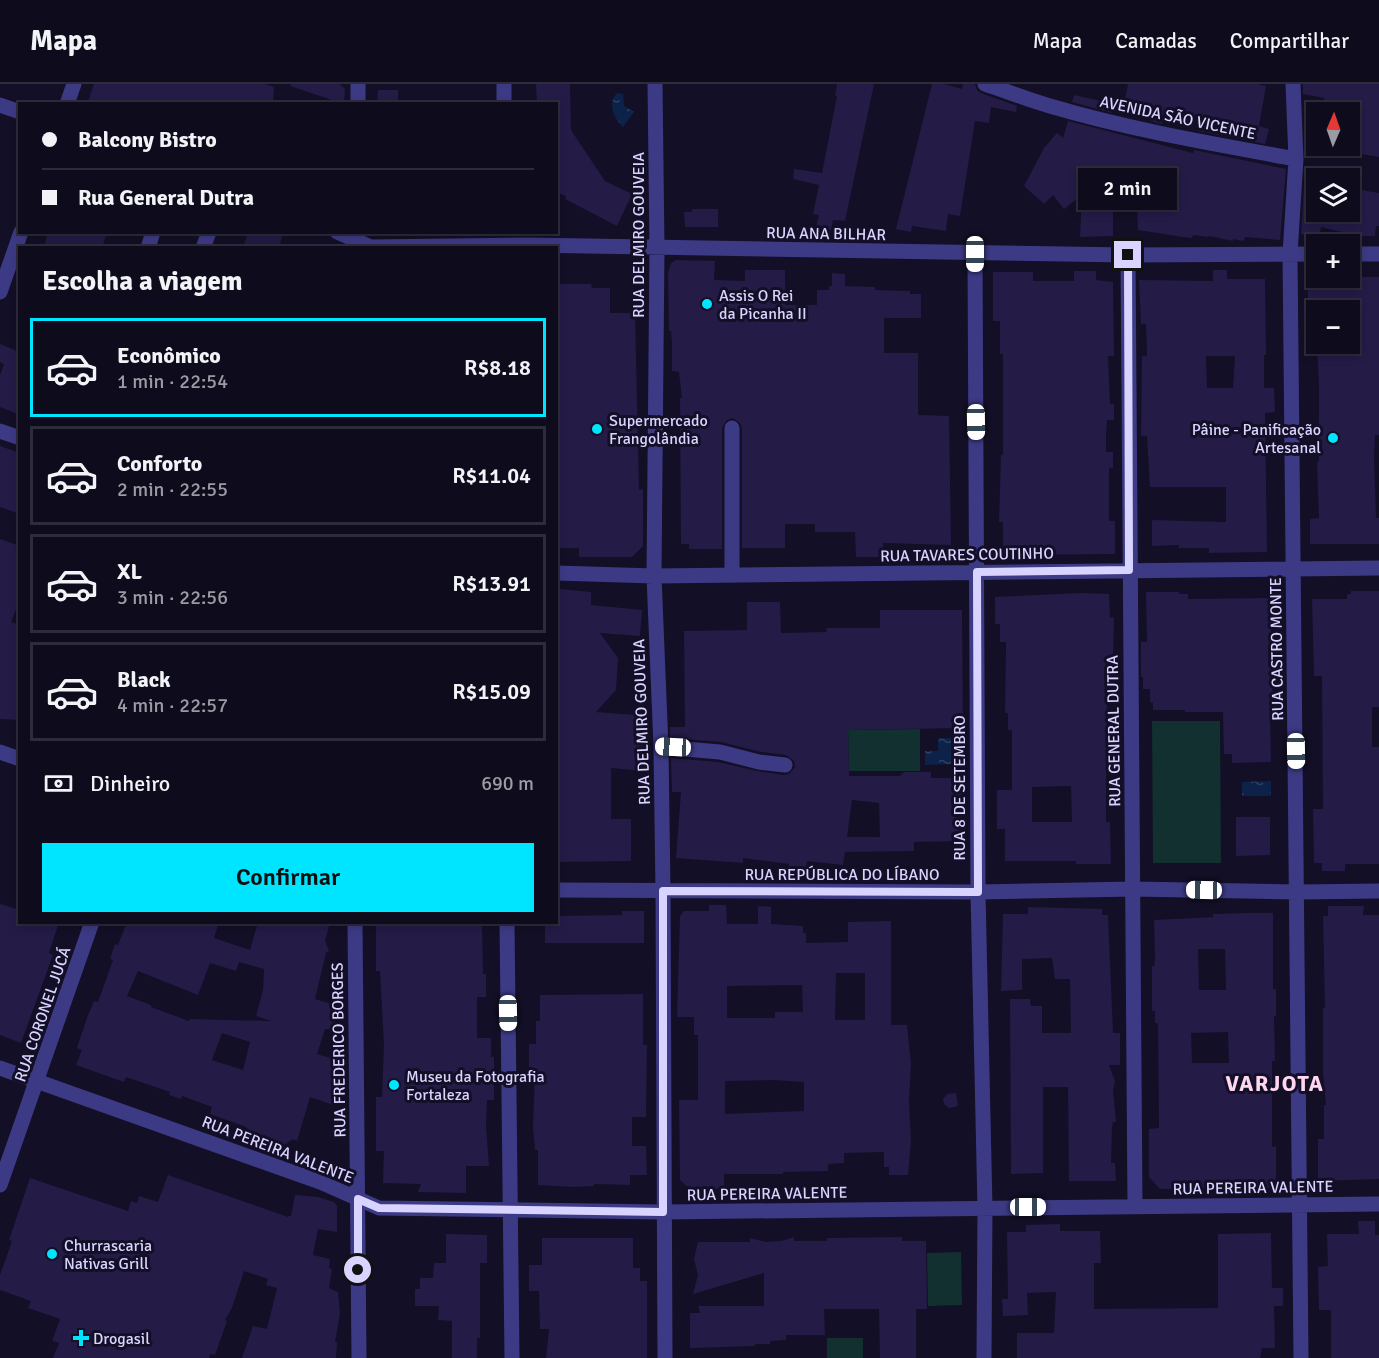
<!DOCTYPE html>
<html lang="pt">
<head>
<meta charset="utf-8">
<style>
	:root { --surface:#0e0b1c; --page:#171425; --text:#f1f3f6; --muted:#9b9ba3; --line:#2e2b3b; --accent:#00e5ff }
	body { margin:0; font-family:Signika,sans-serif; background:var(--page); color:var(--text); height:100vh; display:flex; flex-direction:column; font-size:22px; white-space:nowrap }
	* { box-sizing:border-box; margin:0 }
	p { font-size:20px; color:var(--muted) }
	.icon { flex:none; width:33px; height:33px; fill:none; stroke:currentColor; stroke-width:2; stroke-linecap:round; stroke-linejoin:round }
	.map { position:relative; flex:1; overflow:hidden }
	.details { position:absolute; left:18px; top:162px; width:540px; height:678px; display:flex; flex-direction:column; background:var(--surface); border-radius:0px; box-shadow:0 3px 9px #0003,0 0 0 2px var(--line) }
	.details>* { flex:none }
	.guide { position:absolute; left:18px; top:18px; width:540px; height:132px; border-radius:0px; box-shadow:0 3px 9px #0003,0 0 0 2px var(--line); display:grid; align-content:center; height:132px; padding:0 24px; background:var(--surface) }
	.needle { width:39px; rotate:2deg }
	.controls { position:absolute; left:1306px; top:18px; display:grid; gap:12px }
	.controls a { display:grid; place-items:center; width:54px; height:54px; border-radius:0px; background:var(--surface); box-shadow:0 3px 9px #0003,0 0 0 2px var(--line); font-size:30px }
	.end { position:absolute; width:27px; height:27px; margin:-14px; border:8px solid #d9d4ff; background:#111; box-shadow:0 0 0 3px #111 }
	.from { border-radius:50% }
	.bubble { position:absolute; height:42px; border-radius:0px; background:var(--surface); box-shadow:0 3px 9px #0003,0 0 0 2px var(--line); font-size:20px; font-weight:600; line-height:42px; text-align:center }
	.car { position:absolute; width:18px; height:36px; margin:-18px -9px; border-radius:8px; box-shadow:0 0 4px 2px #0007; background:linear-gradient(#fff 24%,#345 0 40%,#fff 0 76%,#345 0 86%,#fff 0) }
	.guide b { display:flex; align-items:center; gap:21px; height:57px; font-size:22px }
	.guide b+b { border-top:2px solid var(--line) }
	.guide i { width:15px; height:15px; background:var(--text) }
	ul { padding:0; list-style:none }
	li { display:flex; align-items:center; gap:18px; height:99px; margin:0 12px 9px; padding:0 12px; border:3px solid var(--line); border-radius:0px }
	li div { flex:1 }
	li b { display:block; font-size:22px }
	li em { font-style:normal; font-weight:600 }
	li.on { border-color:var(--accent) }
	li>.icon { width:54px; height:54px; stroke-width:1.5 }
	h2 { padding:0 24px; font-size:27px; line-height:72px }
	.pay { display:flex; align-items:center; gap:15px; height:66px; padding:0 24px; font-size:22px }
	.pay p { margin-inline-start:auto }
	.button { display:flex; gap:12px; margin-top:auto; padding:12px 24px }
	.button a { flex:1; height:69px; border-radius:0px; background:var(--accent); color:#111; font-size:24px; font-weight:600; line-height:69px; text-align:center }
	header { display:flex; align-items:center; gap:36px; box-sizing:border-box; height:84px; padding:0 30px; background:var(--surface); border-bottom:2px solid var(--line) }
	header strong { font-size:28px }
	nav { display:flex; gap:33px; margin-inline-start:auto; font-size:21px }
	.map>svg:first-child { display:block }
	.pitch { fill:#12302f }
	.water { fill:url(#water-ripples) }
	.building { fill:#241b47; fill-rule:evenodd }
	.lines { fill:none; stroke-linecap:round; stroke-linejoin:round }
	.minor { stroke:#3d3a85; stroke-width:15 }
	.route { stroke:#d9d4ff; stroke-width:8 }
	.poi-dot { fill:#00e5ff; stroke:#130f26; stroke-width:2 }
	.labels { text-anchor:middle; stroke-width:6; stroke-linejoin:round; paint-order:stroke }
	.street-label { font-size:16px; fill:#d9d4ff; stroke:#130f26 }
	.poi-label { font-size:16px; fill:#d9d4ff; stroke:#130f26; text-anchor:start }
	.district-label { font-size:22px; font-weight:bold; letter-spacing:1.5px; fill:#ffd6f0; stroke:#130f26 }
</style>
</head>
<body>
<header>
<strong>Mapa</strong>
<nav><a>Mapa</a><a>Camadas</a><a>Compartilhar</a></nav>
</header>
<div class="map">
<svg width="1379" height="1274" viewBox="0 0 1379 1274">
	<defs>
		<pattern id="water-ripples" width="26" height="14" patternUnits="userSpaceOnUse" patternTransform="scale(1.5)"><rect width="26" height="14" fill="#0c2248"/><path d="M2 4q2-2 4 0t4 0M15 11q2-2 4 0t4 0" fill="none" stroke="#2f4163"/></pattern>
	</defs>
	<rect width="100%" height="100%" fill="#130f26"/>
	<!-- pitch -->
	<path class="pitch" d="M1152,637H1220L1221,779H1153Z
		M920,645V687H849L848,646Z
		M961,1168L962,1221L928,1222L927,1169Z
		M827,1254H863V1274H827Z"/>
	<!-- water -->
	<path class="water" d="M617,9L623,10L624,22L634,28L623,43C614,34 607,20 617,9Z
		M938,654H951L952,680L925,681V667H938Z
		M1271,697V712H1242V698Z"/>
	<!-- building -->
	<path class="building" d="M94,0H265L274,3L273,20H87Z
		M291,0H340L345,5L344,20L290,2Z
		M536,0H570L571,46L605,97L632,110L617,142L565,115L566,112L556,108V20H537Z
		M837,0H874L845,137L833,136L831,146L816,143L819,131L813,130L819,101L793,95L794,85L822,89L837,12H835Z
		M932,0H944L962,5L963,0H975L977,6L981,9L1017,22L1016,28L991,23L989,39L975,37L960,132L948,130L946,147L912,142L911,148L896,145Z
		M1128,0H1258L1266,2L1259,42L1269,45L1265,60L1198,47L1201,34L1175,29L1174,35L1163,34L1162,40L1150,37L1152,26L1124,20Z
		M1303,0H1379V73L1350,68V28H1322L1324,14L1303,10Z
		M378,6H398V20H377Z
		M1074,11L1114,20L1112,29L1072,18Z
		M1068,37L1193,69L1194,66L1286,85L1280,156L1245,153L1244,157L1233,155V157L1209,152L1208,153L1193,151L1192,154L1183,153L1138,146L1136,102H1113V152L1080,153L1082,111L1064,125L1053,111L1044,120L1024,102L1044,64L1057,49L1063,54Z
		M1304,102L1317,104V128H1350V107L1356,108V105L1379,109V142H1376L1375,152H1350V150L1321,143L1319,153L1301,150Z
		M692,125H718V143H685L684,128H692Z
		M48,148H107L102,164H44Z
		M248,148H283L279,164H243Z
		M676,176L715,177L714,196L745,197V186H785V221H817V206H829V202H832V189L845,190V202L875,203V206L910,207V210H921V234H884V269H918V331L949,332L951,461L883,459V473H856L855,448H815V440H785V464H742V344L740,339L733,334L727,336L722,344V465H689V460H681L680,314H682L679,288L672,287V259L671,247H669L668,188L671,179Z
		M1213,186H1227V195H1265L1266,271H1264V304H1274L1275,328L1265,329L1267,468L1209,469V464H1179V461L1152,462V436L1226,438V403H1150L1147,352H1141L1142,272H1147L1146,240H1141L1139,196L1213,197ZM1206,272H1235L1233,304H1207Z
		M1074,187H1096V196L1113,198L1114,272H1108L1110,320H1114V336H1107L1106,352V368H1113V384H1109V437H1115V470L1006,471V462H1003V438H999L1001,371H1003V270H1000V237H993V188H1033V197H1074Z
		M1350,193H1379V351H1375L1374,372L1376,434H1379V460H1310V435L1319,434L1317,379L1319,376V302L1317,260H1350V226H1308V196H1350Z
		M556,200H591L592,204H610V229H635L639,406L643,405V462L632,473H579V464H556Z
		M0,260L20,268V331L0,323V291L4,280L0,278Z
		M0,362L20,369V430L0,423Z
		M0,455L20,462V515L11,538L20,541V636L0,635Z
		M560,505L591,508V521L642,526L640,552L600,549L618,574L616,606L596,628L636,631V645H641L639,659H646L643,687L611,684V735H631V777L556,778V518H560Z
		M1351,507H1379V623H1372V663H1379V780H1345V787H1322V779H1314L1313,725H1323L1322,592H1314L1312,515H1347V510H1351Z
		M1146,508H1179V510H1188V515L1268,514L1269,527H1271L1273,627H1270L1271,678L1232,679V670H1224L1223,628H1185V626H1153V619L1150,618V605H1143V593H1141V558H1147Z
		M1081,509L1109,510L1110,534L1114,533L1113,577H1109L1110,609H1107L1106,706V738H1110L1111,780H1076V777H1005V745H997V706H1012V646H1008V629H1005L1006,558H1000V540H995V513ZM1071,702L1072,738H1032V703Z
		M747,518H780L781,549L827,548L826,544H880V526H962L963,644L848,646L849,692H900L904,688H931V694H963V757L914,758V767L845,768L843,781L807,777L805,788L788,787L789,780L743,774V779L676,774L681,708H672L671,674L718,678L757,687L784,691L789,690L795,683L794,677L786,671L761,668L721,658L670,654V643H685L684,547L747,546ZM852,716L879,719L880,753H847Z
		M1236,733H1270V771L1236,772Z
		M0,820L20,826V838H59L49,869L53,871L21,959L0,951Z
		M709,821H726L727,840H758V822L771,823V840L803,842V849H806V859L848,858V838L891,837V941H907L911,980L909,1018L911,1056L908,1091H889V1083H884V1068L844,1069V1079L828,1080V1087L783,1088V1090H724V1105L689,1104L680,1096L679,1016H698V951H694V933H677L680,832L684,827H709ZM836,889H865V936H835ZM802,901L803,928H775V934H727V902ZM774,996L804,998V1027L725,1030V997Z
		M1328,822H1364L1363,831H1379V1095L1318,1097V1055H1324V1021H1326L1323,987V924H1325L1323,832H1328Z
		M1028,823L1102,825V831H1108L1113,949H1120V981H1109L1115,997L1113,1006L1116,1038H1113L1112,1044L1111,1079H1115L1116,1097H1069L1068,1003H1043V1089L1011,1090L1010,915H1030L1031,922H1042V949H1071L1070,895H1055L1052,874L1022,875V906L1001,907L1003,830H1028Z
		M622,827H644V859H545V838H556V832L622,831Z
		M1247,829H1273V905H1276V932H1274L1275,977H1272V1063L1276,1062V1104L1160,1105L1149,1093V1045L1159,1044L1158,939H1155V927H1152V882H1154L1155,875L1154,836L1213,833V830ZM1198,865H1225L1226,906H1199ZM1228,948L1229,979H1192L1191,949Z
		M127,838H219L214,854L250,866L258,838H330L325,857L329,867L326,869L315,915L335,921L336,946L325,945L317,970L337,976L336,1022L310,1013L297,1057L293,1055L277,1066L272,1059L266,1062L262,1055L255,1059L246,1043L210,1030L212,1023L182,1012L181,1015L169,1011L170,1008L126,993L124,998L76,981L82,966L77,964L88,931L94,917L98,918L113,876L110,875L115,860L118,861ZM239,878L264,885L263,906L256,932L271,937L190,935L189,937L151,923V921L127,912L138,887L198,911L210,879L236,887ZM222,949L250,958L243,986L212,976Z
		M376,838H482L483,890H486V913H477V954H491V973H494V1016H487L486,1042L489,1082H466V1109L418,1108L421,1100L383,1099L384,1067H376V1013H382L384,961L380,887H376Z
		M643,910V961H647L646,1033H632V1062H646L647,1091H630V1101L594,1100V1102L575,1103L538,1101V1066H535L533,1043L535,990H529V960H536V937H540V911Z
		M956,1009L958,1022L949,1024L944,1020L943,1015L947,1010Z
		M168,1091L288,1133L289,1132H291L295,1111L318,1113L334,1118L337,1122V1148L318,1145L313,1171L330,1175L329,1184L332,1185L329,1204L338,1208L340,1230L335,1258H337L336,1274H242L253,1242L267,1245L277,1204L266,1201L268,1195L244,1187L232,1224L225,1236L227,1237L215,1271L210,1270L209,1274H53L59,1259L52,1257L60,1235L28,1224L31,1217L0,1206V1191L12,1157L9,1156L30,1094L128,1127L131,1117L137,1119L139,1112L158,1118Z
		M1358,1137H1375V1151H1379V1274H1331V1226H1319L1318,1183L1328,1182L1327,1150H1359Z
		M1060,1140V1147H1100L1101,1179H1094V1225L1218,1224V1150L1271,1149L1272,1204H1283V1222H1274L1275,1264H1262L1260,1274H1017V1249H1054L1056,1208L1027,1209L1028,1231L1003,1232L1002,1215H1008L1007,1148H1026V1141Z
		M446,1150L487,1151V1179H480V1254H477V1274H452V1237L438,1236L439,1222H415V1205H420V1194H433L434,1179H446Z
		M794,1153V1157H827V1154L902,1153V1157H926L927,1225H916V1274H880L879,1225H824L825,1251H786V1256L770,1257V1260H755V1262L690,1264V1229H700L698,1222H764V1189L693,1210L698,1191L694,1175L698,1158H750V1154L766,1158L781,1157Z
		M542,1154H633V1184H640V1197H647V1274H546L549,1245H540L539,1207H529V1181H542Z"/>
	<g class="lines">
		<!-- minor -->
		<path class="minor" d="M358,0V20
			M504,0V20
			M655,0L657,163L654,492L661,663L663,807L665,1274
			M985,0C1007,7 1028,16 1050,22C1131,46 1214,60 1296,75
			M1293,0L1296,75L1290,170L1301,1274
			M67,20L74,0
			M0,21L20,28
			M337,148L371,163L528,161L1128,171L1317,170
			M148,164L153,148
			M203,164L209,148
			M975,169L978,808L985,1124L984,1274
			M1350,170H1379
			M1128,171L1135,1122
			M0,208L21,148
			M0,347L20,354
			M556,489L654,492L1379,484
			M732,491V344
			M661,663L720,668L759,678L785,681
			M0,668L20,675
			M556,806L978,808L1133,805L1298,808L1379,807
			M355,838L359,1274
			M507,838L512,1274
			M0,984L320,1098L379,1124L663,1128L1379,1120
			M0,1101L92,838"/>
	</g>
	<g class="lines">
		<!-- route -->
		<path class="route" d="M358,1186V1115L379,1124L663,1128V807L978,808L977,488L1129,486L1128,171"/>
	</g>
	<!-- markers -->
	<g class="poi-dot">
		<circle cx="707" cy="220" r="6"/>
		<circle cx="597" cy="345" r="6"/>
		<circle cx="1333" cy="354" r="6"/>
		<circle cx="394" cy="1001" r="6"/>
		<circle cx="52" cy="1170" r="6"/>
		<path d="M78 1245h6v6h6v6h-6v6h-6v-6h-6v-6h6z"/>
	</g>
	<g class="labels">
		<!-- street labels -->
		<g class="street-label">
			<text transform="translate(1178 33) rotate(12)" y="6">AVENIDA SÃO VICENTE</text>
			<text transform="translate(826 149) rotate(1)" y="6">RUA ANA BILHAR</text>
			<text transform="translate(638 151) rotate(-90)" y="6">RUA DELMIRO GOUVEIA</text>
			<text transform="translate(967 470) rotate(-1)" y="6">RUA TAVARES COUTINHO</text>
			<text transform="translate(1276 565) rotate(-91)" y="6">RUA CASTRO MONTE</text>
			<text transform="translate(641 638) rotate(-92)" y="6">RUA DELMIRO GOUVEIA</text>
			<text transform="translate(1113 647) rotate(-91)" y="6">RUA GENERAL DUTRA</text>
			<text transform="translate(959 704) rotate(-90)" y="6">RUA 8 DE SETEMBRO</text>
			<text x="842" y="796">RUA REPÚBLICA DO LÍBANO</text>
			<text transform="translate(42 930) rotate(-71)" y="6">RUA CORONEL JUCÁ</text>
			<text transform="translate(338 966) rotate(-91)" y="6">RUA FREDERICO BORGES</text>
			<text transform="translate(278 1065) rotate(21)" y="6">RUA PEREIRA VALENTE</text>
			<text transform="translate(1253 1103) rotate(-1)" y="6">RUA PEREIRA VALENTE</text>
			<text transform="translate(767 1109) rotate(-1)" y="6">RUA PEREIRA VALENTE</text>
		</g>
		<!-- poi labels -->
		<g class="poi-label">
			<text x="719" y="217">Assis O Rei<tspan x="719" dy="18">da Picanha II</tspan></text>
			<text x="609" y="342">Supermercado<tspan x="609" dy="18">Frangolândia</tspan></text>
			<text x="1321" y="351" text-anchor="end">Pâine - Panificação<tspan x="1321" dy="18">Artesanal</tspan></text>
			<text x="406" y="998">Museu da Fotografia<tspan x="406" dy="18">Fortaleza</tspan></text>
			<text x="64" y="1167">Churrascaria<tspan x="64" dy="18">Nativas Grill</tspan></text>
			<text x="93" y="1260">Drogasil</text>
		</g>
		<!-- district labels -->
		<g class="district-label">
			<text x="1275" y="1007">VARJOTA</text>
		</g>
	</g>
</svg>
<div class="controls">
<a><svg class="needle" viewBox="-14 -14 28 28"><path d="M0-13l5 13h-10z" fill="#e53935"/><path d="M0 13l5-13h-10z" fill="#9b9ba3"/></svg></a>
<a><svg class="icon" aria-label="layers" viewBox="0 0 24 24"><path d="M12 4l9 5-9 5-9-5zM3 14l9 5 9-5"/></svg></a>
<a>+</a>
<a>−</a>
</div>
<i class="end from" style="left:358px;top:1186px"></i>
<i class="end" style="left:1128px;top:171px"></i>
<div class="bubble" style="left:1078px;top:84px;width:99px">2 min</div>
<i class="car" style="left:975px;top:170px;rotate:180deg"></i>
<i class="car" style="left:976px;top:338px;rotate:179deg"></i>
<i class="car" style="left:673px;top:663px;rotate:273deg"></i>
<i class="car" style="left:1296px;top:667px;rotate:179deg"></i>
<i class="car" style="left:1204px;top:806px;rotate:271deg"></i>
<i class="car" style="left:508px;top:929px;rotate:179deg"></i>
<i class="car" style="left:1028px;top:1123px;rotate:90deg"></i>
<div class="guide">
<b><i class="from"></i>Balcony Bistro</b>
<b><i></i>Rua General Dutra</b>
</div>
<section class="details">
<h2>Escolha a viagem</h2>
<ul>
<li class="on"><svg class="icon" aria-label="car" viewBox="0 0 24 24"><path d="M5 17H2v-5l4-1 3-4h7l3 4 3 1v5h-3M9 17h6M6 11h13"/><circle cx="7" cy="17" r="2"/><circle cx="17" cy="17" r="2"/></svg><div><b>Econômico</b><p>1 min · 22:54</p></div><em>R$8.18</em></li>
<li><svg class="icon" aria-label="car" viewBox="0 0 24 24"><path d="M5 17H2v-5l4-1 3-4h7l3 4 3 1v5h-3M9 17h6M6 11h13"/><circle cx="7" cy="17" r="2"/><circle cx="17" cy="17" r="2"/></svg><div><b>Conforto</b><p>2 min · 22:55</p></div><em>R$11.04</em></li>
<li><svg class="icon" aria-label="car" viewBox="0 0 24 24"><path d="M5 17H2v-5l4-1 3-4h7l3 4 3 1v5h-3M9 17h6M6 11h13"/><circle cx="7" cy="17" r="2"/><circle cx="17" cy="17" r="2"/></svg><div><b>XL</b><p>3 min · 22:56</p></div><em>R$13.91</em></li>
<li><svg class="icon" aria-label="car" viewBox="0 0 24 24"><path d="M5 17H2v-5l4-1 3-4h7l3 4 3 1v5h-3M9 17h6M6 11h13"/><circle cx="7" cy="17" r="2"/><circle cx="17" cy="17" r="2"/></svg><div><b>Black</b><p>4 min · 22:57</p></div><em>R$15.09</em></li>
</ul>
<div class="pay"><svg class="icon" aria-label="cash" viewBox="0 0 24 24"><path d="M3 7h18v10H3z"/><circle cx="12" cy="12" r="2"/></svg>Dinheiro<p>690 m</p></div>
<div class="button"><a>Confirmar</a></div>
</section>
</div>
</body>
</html>
